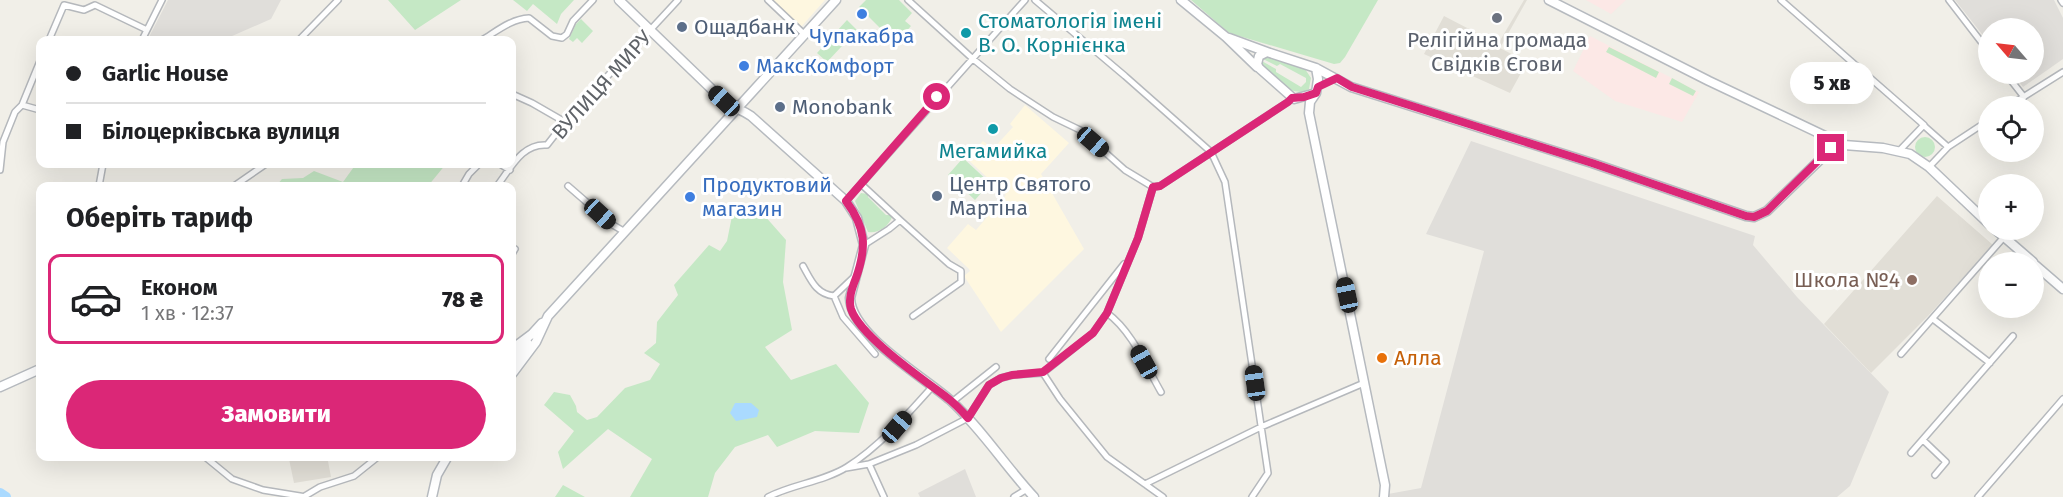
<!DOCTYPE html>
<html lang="uk">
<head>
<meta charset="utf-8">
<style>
	:root { --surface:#fff; --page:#f2f2f2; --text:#202124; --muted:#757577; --line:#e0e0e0; --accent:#db2777 }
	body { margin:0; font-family:"Fira Sans",sans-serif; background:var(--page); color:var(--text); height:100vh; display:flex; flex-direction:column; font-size:22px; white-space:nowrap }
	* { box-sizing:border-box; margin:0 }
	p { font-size:20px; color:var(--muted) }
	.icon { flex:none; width:33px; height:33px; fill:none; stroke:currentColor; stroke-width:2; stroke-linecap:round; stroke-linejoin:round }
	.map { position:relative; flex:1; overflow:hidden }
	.details { position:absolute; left:36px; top:182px; width:480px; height:279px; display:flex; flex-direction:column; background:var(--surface); border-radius:12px; box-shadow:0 6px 24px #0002 }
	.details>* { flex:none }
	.guide { position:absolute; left:36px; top:36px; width:480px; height:132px; border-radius:12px; box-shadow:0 6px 24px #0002; display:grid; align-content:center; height:132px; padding:0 30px; background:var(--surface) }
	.needle { width:39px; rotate:298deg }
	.fabs { position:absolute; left:1978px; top:18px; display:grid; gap:12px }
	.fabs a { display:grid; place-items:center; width:66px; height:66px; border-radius:50%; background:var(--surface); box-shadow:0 6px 24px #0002; font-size:30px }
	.end { position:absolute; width:27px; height:27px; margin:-14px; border:8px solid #db2777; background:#fff; box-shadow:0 0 0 3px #fff }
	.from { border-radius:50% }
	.bubble { position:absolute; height:42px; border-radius:21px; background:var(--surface); box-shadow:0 6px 24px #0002; font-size:20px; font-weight:800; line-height:42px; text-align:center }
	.car { position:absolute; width:18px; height:36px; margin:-18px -9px; border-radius:8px; box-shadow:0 0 4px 2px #0007; background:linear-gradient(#222 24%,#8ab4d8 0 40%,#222 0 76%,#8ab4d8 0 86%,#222 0) }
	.guide b { display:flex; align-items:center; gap:21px; height:57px; font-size:22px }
	.guide b+b { border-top:2px solid var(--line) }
	.guide i { width:15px; height:15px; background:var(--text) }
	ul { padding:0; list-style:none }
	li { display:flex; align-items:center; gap:18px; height:90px; margin:0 12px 9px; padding:0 18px; border:3px solid var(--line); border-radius:12px }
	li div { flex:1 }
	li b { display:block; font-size:22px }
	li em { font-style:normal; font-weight:800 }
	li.current { border-color:var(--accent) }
	li>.icon { width:54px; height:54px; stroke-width:1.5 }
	h2 { padding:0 30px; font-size:27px; line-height:72px }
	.action { display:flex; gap:12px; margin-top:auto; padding:12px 30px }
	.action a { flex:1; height:69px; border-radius:36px; background:var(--accent); color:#fff; font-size:24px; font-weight:800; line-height:69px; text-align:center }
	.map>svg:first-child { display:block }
	.commercial { fill:#fef7e0 }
	.industrial { fill:#e0deda }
	.education { fill:#e1ded6 }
	.medical { fill:#fce8e6 }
	.green { fill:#c5e8c5 }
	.water { fill:#aadaff }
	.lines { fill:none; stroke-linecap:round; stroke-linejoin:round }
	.river { stroke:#aadaff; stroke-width:10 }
	.street-casing { stroke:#b5b8bc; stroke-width:8 }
	.secondary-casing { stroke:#b6babf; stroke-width:11 }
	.street { stroke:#fff; stroke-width:5 }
	.secondary { stroke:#fff; stroke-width:8 }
	.route { stroke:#db2777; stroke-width:8 }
	.shop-dot { fill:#3f7fe0; stroke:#fff; stroke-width:2 }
	.worship-dot { fill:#6b7280; stroke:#fff; stroke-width:2 }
	.service-dot { fill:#5c6f8a; stroke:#fff; stroke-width:2 }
	.culture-dot { fill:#0f9aa8; stroke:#fff; stroke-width:2 }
	.education-dot { fill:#8d6e63; stroke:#fff; stroke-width:2 }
	.food-dot { fill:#e8710a; stroke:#fff; stroke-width:2 }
	.labels { text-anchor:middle; stroke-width:6; stroke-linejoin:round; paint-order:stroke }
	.culture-label { font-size:21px; fill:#0d838f; stroke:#fff; text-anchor:start }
	.service-label { font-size:21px; fill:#4e5e75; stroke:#fff; text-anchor:start }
	.shop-label { font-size:21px; fill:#366cbe; stroke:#fff; text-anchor:start }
	.worship-label { font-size:21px; fill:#5b616d; stroke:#fff }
	.street-label { font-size:21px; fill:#5f6368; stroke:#fff }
	.education-label { font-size:21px; fill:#785e54; stroke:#fff; text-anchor:end }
	.food-label { font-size:21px; fill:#c56008; stroke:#fff; text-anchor:start }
</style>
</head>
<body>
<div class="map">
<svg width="2063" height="497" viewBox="0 0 2063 497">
	<rect width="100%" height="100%" fill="#f1efe8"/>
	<!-- commercial -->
	<path class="commercial" d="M773,0H825L801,27Z
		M1025,105L1069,143L1041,174L1084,249L1001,332L964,276L970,271L969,269L947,248L968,224L976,230L1006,195L963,155L973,148L975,150L983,141L993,149L1013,127L1010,124Z"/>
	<!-- industrial -->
	<path class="industrial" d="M168,0H281L271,19L223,40H153L148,39Z
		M1955,0H2054L2063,18V59L2023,87L2013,74H2034V28H1989V43Z
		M1471,141L1755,236L1753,245L1797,297L1889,392L1850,486L1837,497H1388V494L1421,488L1484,251L1426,234Z
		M965,469L976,497H920L918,493Z"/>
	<!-- education -->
	<path class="education" d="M1524,0H1527L1500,48L1527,62L1510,93L1424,54L1444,16L1498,44Z
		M1937,196L1993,245L1929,315L1871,373L1824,324Z
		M270,456H327L331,477L294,483L289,459L271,461Z"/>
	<!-- medical -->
	<path class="medical" d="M1586,0H1626L1611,14Z
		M1590,36L1699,92L1682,122L1615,101L1573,71Z"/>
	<!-- green -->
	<path class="green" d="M388,0H461L415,30Z
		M513,0H574L561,14L557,24L533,4L527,11Z
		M866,0H899L912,13L905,21L911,26L897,42L891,39L859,7Z
		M1191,0H1378L1345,57L1340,63L1334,64L1229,33Z
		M581,19L593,31L582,43L577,38L573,42L569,39L576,24Z
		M847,20L857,30L827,62L817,53Z
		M1609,47L1659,72L1656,78L1606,52Z
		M1266,55L1305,69L1311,78L1309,89C1290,100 1274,76 1261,65L1260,60L1276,69V72L1301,87L1306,82V78L1280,64L1277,66L1261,58Z
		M1672,78L1696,91L1693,96L1669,84Z
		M1915 147a10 10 0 1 1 20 0a10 10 0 1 1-20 0Z
		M963,158L990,183L975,200L948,175Z
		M356,164H446L428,186H276L282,179L303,178L314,171L343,182Z
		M861,193L868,194V197L886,215H890L892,217C889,226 878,234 868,232L855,201Z
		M757,207L786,240L783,282L792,330L765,347L791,380L836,364L869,403L859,433L815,431L777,447L768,435L735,447L715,473L708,497H630L652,459L608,429L563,469L558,452L574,431L544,405L554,392L570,395L576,406L577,412L587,420L597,417L625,388L650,380L660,364L644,353L656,343L657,322L678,295L674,285L709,245L720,251L727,241L732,216Z
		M563,485L585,497H555Z"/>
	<!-- water -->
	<path class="water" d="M735,403H751L759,410L757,417L736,421L730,413Z"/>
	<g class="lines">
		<!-- river -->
		<path class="river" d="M0,493L6,497"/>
		<defs>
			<path id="street" d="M768,0L805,35
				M908,0L973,59L1010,89L1053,117L1080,130L1125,170L1153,187
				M1035,0L1125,76L1211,152L1225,182L1268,473L1252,497
				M1781,0L1924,125L1899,151
				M1949,0L1989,52
				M2061,0L2063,3
				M49,40L64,5L84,10L95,5L147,30
				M142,40L162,0
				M299,40L338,0
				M482,40C497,31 511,19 529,18L552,36L562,38L567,34L573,21L593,0
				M2006,74L2024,97
				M512,94L532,103L565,122
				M22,105L40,110
				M2009,106L2063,72
				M1922,124L1948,147
				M500,164L510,170
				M1929,167L1948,147L1989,120
				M0,170L3,142L15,112L22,105L40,61
				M861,184L900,220L889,229L864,245
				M99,186L103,164
				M234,186L266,164
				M462,186L469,174L479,164
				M497,186C511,168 522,143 547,145L565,122L678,0
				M568,186L613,225L625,232
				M1153,187L1160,186L1288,102L1292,97
				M846,201L1025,0
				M900,220L949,264L961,271V282L913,316
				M512,254L515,249
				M803,266C811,280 816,294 834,296L843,317L875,354
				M834,296L854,277
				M1107,313C1132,331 1146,366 1161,392
				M1933,319L1990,363
				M1901,354L2004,237
				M1049,359L1124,264
				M1043,373L1060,399L1107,457L1163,497
				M952,402L996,367
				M1923,440L1946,462L1935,475
				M1911,453L2013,336
				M204,456L232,479L263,490L306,497
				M869,464L884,497
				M846,468L869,464L916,445L968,418L989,385L1001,378L1013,375L1043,373L1093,333L1107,313L1138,238L1153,187
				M1145,484L1261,427L1364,383
				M305,496L320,487L354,476L379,456
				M768,497C793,484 823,482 847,467C879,447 907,415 932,387
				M1014,497L1027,489
				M1978,497L2063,399"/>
			<path id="secondary" d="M619,0L724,101C735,109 741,109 751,116L846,201L857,218L864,245L850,298C851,335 924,377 950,400C982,429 1005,466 1034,497
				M1181,0L1226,37L1257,67
				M1549,0L1709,81L1844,145
				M1229,38L1267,52
				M1316,68L1318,79L1316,93L1294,99L1259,68L1257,64L1259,56L1267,52L1316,68L1351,87L1592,163L1746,216L1754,217L1767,211L1831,149L1844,145L1883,148L1910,154L1929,167L1989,224
				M1316,93L1310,102L1309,113L1385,485L1384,497
				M1996,230L2033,262
				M2034,264L2063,289
				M512,349L532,334L542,323
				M512,364L527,342
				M512,374L536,342L548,316L836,0
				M0,387L40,369
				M432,497L437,475L448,456"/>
		</defs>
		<!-- street casing -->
		<use href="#street" class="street-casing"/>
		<!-- secondary casing -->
		<use href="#secondary" class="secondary-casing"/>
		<!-- street -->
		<use href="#street" class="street"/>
		<!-- secondary -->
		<use href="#secondary" class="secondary"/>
	</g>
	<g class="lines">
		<!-- route -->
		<path class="route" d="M937,97L846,201C866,228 867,247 856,278C852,288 848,299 851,309C860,336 921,378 945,396C953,402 961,410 968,418L989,385L1001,378L1012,375L1043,372L1093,333L1107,313L1138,238L1153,187L1160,186L1288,102L1292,98L1304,97L1316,93L1318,87L1337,78L1352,87L1592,163L1746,216L1754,217L1767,211L1831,148"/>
	</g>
	<!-- markers -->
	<g class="shop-dot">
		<circle cx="862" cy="14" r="6"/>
		<circle cx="744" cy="66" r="6"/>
		<circle cx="690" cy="197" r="6"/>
	</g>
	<circle class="worship-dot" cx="1497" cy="18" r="6"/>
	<g class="service-dot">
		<circle cx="682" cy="27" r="6"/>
		<circle cx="780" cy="107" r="6"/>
		<circle cx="937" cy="196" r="6"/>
	</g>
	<g class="culture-dot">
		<circle cx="966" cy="33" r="6"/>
		<circle cx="993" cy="129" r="6"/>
	</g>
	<circle class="education-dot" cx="1912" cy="280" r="6"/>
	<circle class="food-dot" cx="1382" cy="358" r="6"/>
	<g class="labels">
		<!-- culture labels -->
		<g class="culture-label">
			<text x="978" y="28">Стоматологія імені<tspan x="978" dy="24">В. О. Корнієнка</tspan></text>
			<text x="993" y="158" text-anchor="middle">Мегамийка</text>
		</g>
		<!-- service labels -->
		<g class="service-label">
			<text x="694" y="34">Ощадбанк</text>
			<text x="792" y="114">Monobank</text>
			<text x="949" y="191">Центр Святого<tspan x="949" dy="24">Мартіна</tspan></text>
		</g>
		<!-- shop labels -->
		<g class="shop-label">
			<text x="862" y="43" text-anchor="middle">Чупакабра</text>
			<text x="756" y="73">МаксКомфорт</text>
			<text x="702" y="192">Продуктовий<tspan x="702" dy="24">магазин</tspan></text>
		</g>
		<!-- worship labels -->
		<g class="worship-label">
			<text x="1497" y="47">Релігійна громада<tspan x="1497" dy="24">Свідків Єгови</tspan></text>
		</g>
		<!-- street labels -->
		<g class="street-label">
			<text transform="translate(602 85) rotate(-48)" y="7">ВУЛИЦЯ МИРУ</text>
		</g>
		<!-- education labels -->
		<g class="education-label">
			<text x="1900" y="287">Школа №4</text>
		</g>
		<!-- food labels -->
		<g class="food-label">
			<text x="1394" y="365">Алла</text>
		</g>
	</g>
</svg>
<div class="fabs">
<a><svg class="needle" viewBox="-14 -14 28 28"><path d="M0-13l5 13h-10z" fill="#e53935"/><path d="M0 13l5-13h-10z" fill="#757577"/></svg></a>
<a><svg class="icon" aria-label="locate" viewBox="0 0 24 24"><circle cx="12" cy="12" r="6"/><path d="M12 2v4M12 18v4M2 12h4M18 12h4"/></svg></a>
<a>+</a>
<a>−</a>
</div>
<i class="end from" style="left:937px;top:97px"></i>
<i class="end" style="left:1831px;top:148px"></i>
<div class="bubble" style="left:1790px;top:62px;width:84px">5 хв</div>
<i class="car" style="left:724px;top:101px;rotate:313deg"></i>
<i class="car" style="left:1093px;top:142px;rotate:131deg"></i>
<i class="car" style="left:600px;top:214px;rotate:132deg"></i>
<i class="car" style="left:1347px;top:295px;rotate:348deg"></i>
<i class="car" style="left:1144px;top:362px;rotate:331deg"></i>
<i class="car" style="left:1255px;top:383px;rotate:352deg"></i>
<i class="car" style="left:897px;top:427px;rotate:41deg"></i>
<div class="guide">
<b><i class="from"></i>Garlic House</b>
<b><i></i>Білоцерківська вулиця</b>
</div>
<section class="details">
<h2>Оберіть тариф</h2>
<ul>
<li class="current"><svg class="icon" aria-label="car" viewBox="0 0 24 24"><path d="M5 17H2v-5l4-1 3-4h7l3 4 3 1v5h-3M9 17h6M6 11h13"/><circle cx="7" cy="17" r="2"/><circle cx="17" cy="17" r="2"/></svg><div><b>Економ</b><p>1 хв · 12:37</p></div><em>78 ₴</em></li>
</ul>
<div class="action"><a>Замовити</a></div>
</section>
</div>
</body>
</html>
